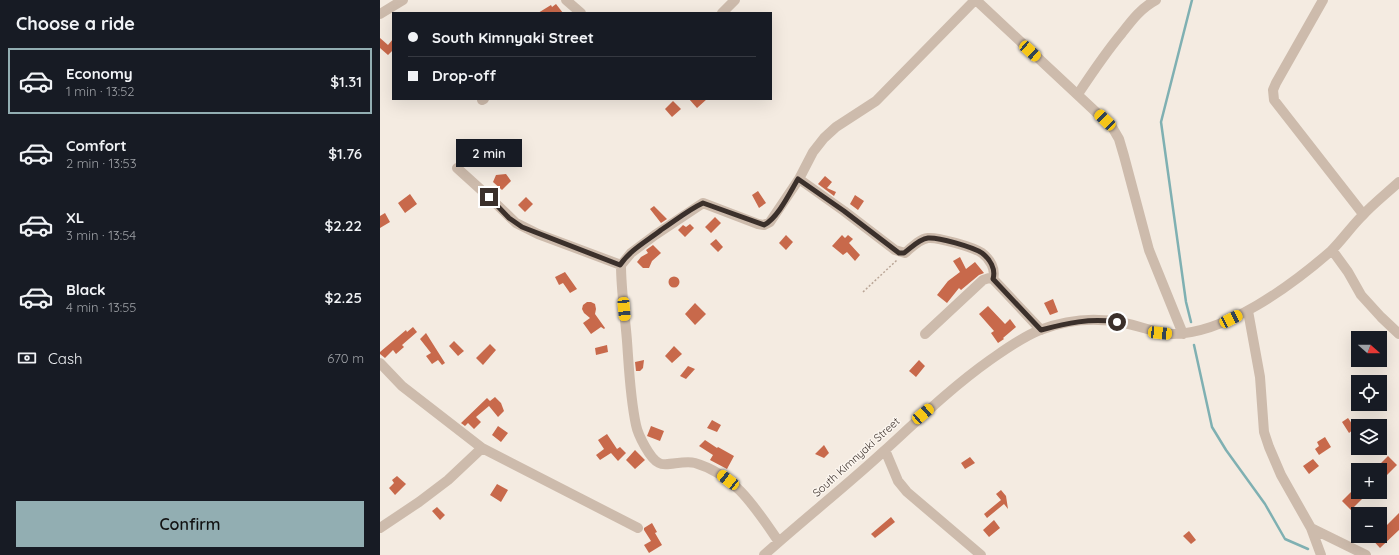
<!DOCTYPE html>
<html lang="en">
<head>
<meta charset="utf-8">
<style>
	:root { --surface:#171b24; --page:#20242c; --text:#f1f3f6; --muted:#9ea1a6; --line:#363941; --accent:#92aeb2 }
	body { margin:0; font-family:Quicksand,sans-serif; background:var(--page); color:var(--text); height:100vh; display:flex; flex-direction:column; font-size:15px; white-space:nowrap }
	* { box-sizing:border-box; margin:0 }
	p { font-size:13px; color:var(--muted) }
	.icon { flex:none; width:22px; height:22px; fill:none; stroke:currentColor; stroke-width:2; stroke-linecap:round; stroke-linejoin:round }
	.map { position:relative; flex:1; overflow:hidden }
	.details { display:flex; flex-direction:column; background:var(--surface); width:380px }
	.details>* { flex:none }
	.guide { position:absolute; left:12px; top:12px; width:380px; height:88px; border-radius:0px; box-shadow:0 4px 16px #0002; display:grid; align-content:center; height:88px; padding:0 16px; background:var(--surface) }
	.needle { width:26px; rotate:111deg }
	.controls { position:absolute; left:971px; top:331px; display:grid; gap:8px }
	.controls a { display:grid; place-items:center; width:36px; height:36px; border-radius:0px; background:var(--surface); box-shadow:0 4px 16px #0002; font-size:20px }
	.end { position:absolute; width:18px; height:18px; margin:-9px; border:5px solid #3b302b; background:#fff; box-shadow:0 0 0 2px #fff }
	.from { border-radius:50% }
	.bubble { position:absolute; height:28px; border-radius:0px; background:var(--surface); box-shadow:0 4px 16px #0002; font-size:13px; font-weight:600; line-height:28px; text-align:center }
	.car { position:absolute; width:12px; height:24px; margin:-12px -6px; border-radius:5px; box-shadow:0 0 3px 1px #0007; background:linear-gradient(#f5c518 24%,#345 0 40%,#f5c518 0 76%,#345 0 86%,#f5c518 0) }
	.guide b { display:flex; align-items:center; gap:14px; height:38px; font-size:15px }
	.guide b+b { border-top:1px solid var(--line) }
	.guide i { width:10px; height:10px; background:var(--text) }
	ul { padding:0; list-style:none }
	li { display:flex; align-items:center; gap:12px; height:66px; margin:0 8px 6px; padding:0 8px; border:2px solid transparent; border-radius:0px }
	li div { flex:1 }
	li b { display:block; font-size:15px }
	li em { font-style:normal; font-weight:600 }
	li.active { border-color:var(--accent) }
	li>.icon { width:36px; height:36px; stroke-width:1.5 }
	h2 { padding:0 16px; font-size:18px; line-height:48px }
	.pay { display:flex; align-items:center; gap:10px; height:44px; padding:0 16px; font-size:15px }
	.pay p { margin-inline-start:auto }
	.button { display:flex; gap:8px; margin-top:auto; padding:8px 16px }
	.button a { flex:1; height:46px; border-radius:0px; background:var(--accent); color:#111; font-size:16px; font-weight:600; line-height:46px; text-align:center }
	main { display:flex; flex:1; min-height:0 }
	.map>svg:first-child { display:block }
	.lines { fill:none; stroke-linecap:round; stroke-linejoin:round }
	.stream { stroke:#7fb0b2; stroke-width:2.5 }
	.building { fill:#c8694b }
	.path { stroke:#b9a596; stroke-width:1.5; stroke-dasharray:2 2; stroke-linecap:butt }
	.minor { stroke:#cdbbac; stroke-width:10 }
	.route { stroke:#3b302b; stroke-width:5 }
	.labels { text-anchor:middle; stroke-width:3; stroke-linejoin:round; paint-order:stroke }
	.street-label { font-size:11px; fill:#3b302b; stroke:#fbf5ee }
</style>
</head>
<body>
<main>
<section class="details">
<h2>Choose a ride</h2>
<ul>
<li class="active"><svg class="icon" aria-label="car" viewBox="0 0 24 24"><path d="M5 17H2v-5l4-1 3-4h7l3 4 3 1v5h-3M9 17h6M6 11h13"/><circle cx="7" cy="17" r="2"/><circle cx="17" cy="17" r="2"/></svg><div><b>Economy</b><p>1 min · 13:52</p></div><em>$1.31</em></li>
<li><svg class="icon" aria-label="car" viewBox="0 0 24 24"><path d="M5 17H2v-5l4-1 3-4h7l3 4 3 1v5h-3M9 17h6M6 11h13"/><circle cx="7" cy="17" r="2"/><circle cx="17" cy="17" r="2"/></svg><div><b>Comfort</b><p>2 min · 13:53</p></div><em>$1.76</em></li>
<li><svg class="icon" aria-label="car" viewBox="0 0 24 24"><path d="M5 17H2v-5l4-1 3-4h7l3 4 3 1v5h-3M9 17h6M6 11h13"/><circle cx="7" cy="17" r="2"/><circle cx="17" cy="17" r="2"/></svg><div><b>XL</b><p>3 min · 13:54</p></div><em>$2.22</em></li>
<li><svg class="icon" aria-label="car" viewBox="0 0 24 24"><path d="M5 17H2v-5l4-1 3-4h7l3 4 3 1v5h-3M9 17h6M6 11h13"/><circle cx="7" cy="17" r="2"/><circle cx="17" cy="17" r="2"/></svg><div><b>Black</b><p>4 min · 13:55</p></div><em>$2.25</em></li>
</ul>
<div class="pay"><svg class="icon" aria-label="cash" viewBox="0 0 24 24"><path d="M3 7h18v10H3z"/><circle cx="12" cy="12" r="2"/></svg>Cash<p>670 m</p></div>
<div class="button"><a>Confirm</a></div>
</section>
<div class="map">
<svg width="1019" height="555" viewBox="0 0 1019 555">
	<rect width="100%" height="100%" fill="#f4ebe1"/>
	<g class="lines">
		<!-- stream -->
		<path class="stream" d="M811,322L806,302L781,122L812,0
			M814,345L832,427L846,450L885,504L905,539L928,549"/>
	</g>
	<!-- building -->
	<path class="building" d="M176,4L183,13H158L171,5L172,7Z
		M0,38L8,45L13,39V50L8,55L0,48Z
		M309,99H327L317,108Z
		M293,101L301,109L292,117L285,109Z
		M126,174L131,181L122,190L113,182L116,175Z
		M445,176L452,182L447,188L456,192L454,196L438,184Z
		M378,191L386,203L379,208L372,195Z
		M30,194L37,204L25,213L18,203Z
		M475,195L484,201L478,210L470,204Z
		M146,197L153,204L145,212L138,205Z
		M274,206L287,219L281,223L270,209Z
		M5,213L10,222L0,228V216Z
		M335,217L341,223L331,233L325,227Z
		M310,224L314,228L305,237L298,230L303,225L306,227Z
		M406,235L413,242L406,250L399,243Z
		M462,235L465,238L468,235L473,239L469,243L480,255L475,261L467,252L463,255L452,246Z
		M336,239L343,247L338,252L330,244Z
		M273,245L281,253L272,261L269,268H263L257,262L261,257L268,253L266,250Z
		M580,257L586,269L595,262L604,273L599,275L581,290L579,288L567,303L557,295L568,281L580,272L573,261Z
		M185,272L197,289L190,293L183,283L179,285L175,277Z
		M288.5 282a5.5 5.5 0 1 1 11 0a5.5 5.5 0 1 1-11 0Z
		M673,299L678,312L670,315L664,303Z
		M207,302H211L215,304L216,309L215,314L225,328L224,329L221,327L211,334L203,323L210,318L204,313L202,309L203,305Z
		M315,303L326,314L315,325L305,314Z
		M608,306L625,324L630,319L636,327L623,338L624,339L618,343L611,333L614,331L599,314Z
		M33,327L37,332L22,345L24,347L16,354L13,350L5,358L0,354V352L26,330L27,332Z
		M46,333L65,363L62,365L58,360L52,364L46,356L51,353L40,339Z
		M74,341L84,351L78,356L69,346Z
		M110,344L116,350L103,365L96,358Z
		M227,345L228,352L216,355L215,348Z
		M294,346L302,354L292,363L285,356Z
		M264,360L263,368L260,371H256L255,362Z
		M539,360L545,366L536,377L529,371Z
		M308,366L315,369L306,379L300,376Z
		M115,397L121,403L124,411L118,417L109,406L96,417L101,422L94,429L88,423L85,426L81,423L107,398L110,401Z
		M968,418L975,428L969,433L962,422Z
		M332,420L341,425L337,432L327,428Z
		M118,426L128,433L121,442L112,435Z
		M271,426L284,431L280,441L267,436Z
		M227,434L237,449L240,447L246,453L238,461L231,453L220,460L216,455L224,449L218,440Z
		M945,437L951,447L939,455L935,449L939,446L937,442Z
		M325,440L337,448L338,447L354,456L347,469L330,460L333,455L319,446Z
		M444,445L449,453L444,458L435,454Z
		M255,450L265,460L255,469L246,460Z
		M1008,456L1017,465L1000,482V470H994Z
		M590,457L595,463L585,469L581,463Z
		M933,459L939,466L929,474L923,466Z
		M17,476L26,484L15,495L9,488L14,483L12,480Z
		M117,484L128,490L121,502L110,495Z
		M978,485V492H989L971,510L962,501Z
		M621,490L626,496L628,509L624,504L607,518L604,514L621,500L616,494Z
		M57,507L65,515L60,520L52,511Z
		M1019,513V530L1000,548L989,536H1000V532Z
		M511,517L515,522L495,538L491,534Z
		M614,520L620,528L609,537L603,530Z
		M272,523L277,532L275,533L282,545L269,553L264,545L271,541L264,530V528Z
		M809,531L816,540L811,544L803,536Z"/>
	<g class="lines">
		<!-- path -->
		<path class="path" d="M483,292L517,260"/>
		<!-- minor -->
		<path class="minor" d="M186,0L201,13
			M596,0L732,127L739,139L744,156L769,250L803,334
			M943,0L896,83L893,90L894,100L983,214
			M342,13L355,0
			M0,14L23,0
			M698,94C712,73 726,52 742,33C752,20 761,8 776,0
			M102,100L104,99
			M77,168L109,197L136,223L158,234L241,265
			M419,179L464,211L515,250L525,253C531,248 539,239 548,238C558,237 593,247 602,253C610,259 616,269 613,279
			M952,250L968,272L981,295L1001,317L1019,334
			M868,311L880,377L884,432L889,447L901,475L931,528L941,555
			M545,334L603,280L609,278L613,279L661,330
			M0,363L22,386L102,448L258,528
			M505,450L518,481L527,492L601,555
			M0,528L39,502L68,480L102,448
			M931,528L986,555
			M399,542C376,509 356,475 315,463C303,460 286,467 279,463C270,459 258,435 256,425C250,397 249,368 247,341C245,315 241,290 241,265L251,253L275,235L323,203L378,224L384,225L390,222L419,179L433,152L444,138L456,127L496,101L595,0
			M384,555C424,519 465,487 504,451C539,419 572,387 610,360C626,349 642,337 660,330C686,320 716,317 744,323C760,326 775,333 792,334C846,334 912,285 951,251C962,240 971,227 982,216C993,204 1007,193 1019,182"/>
	</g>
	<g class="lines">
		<!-- route -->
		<path class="route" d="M109,197L129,218L142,227L240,265C250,250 267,241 281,230C295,221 308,210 323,203L384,225C398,218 410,192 418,179L464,211L519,253H524C531,248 539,239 548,238C558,237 593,247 602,253C610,259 616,269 613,279L661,330C687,323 710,318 737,322"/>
	</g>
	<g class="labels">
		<!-- street labels -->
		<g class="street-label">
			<text transform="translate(476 457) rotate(-42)" y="4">South Kimnyaki Street</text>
		</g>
	</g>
</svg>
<div class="controls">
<a><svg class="needle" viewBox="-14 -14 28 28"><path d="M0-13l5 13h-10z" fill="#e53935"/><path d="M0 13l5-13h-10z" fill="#9ea1a6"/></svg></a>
<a><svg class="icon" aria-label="locate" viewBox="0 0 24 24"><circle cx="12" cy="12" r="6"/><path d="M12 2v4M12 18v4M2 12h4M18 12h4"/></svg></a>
<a><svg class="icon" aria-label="layers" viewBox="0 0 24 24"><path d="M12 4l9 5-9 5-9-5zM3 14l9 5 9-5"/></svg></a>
<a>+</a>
<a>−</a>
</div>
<i class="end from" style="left:737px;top:322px"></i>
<i class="end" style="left:109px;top:197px"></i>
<div class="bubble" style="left:76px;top:139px;width:66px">2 min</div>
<i class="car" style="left:650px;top:51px;rotate:132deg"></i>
<i class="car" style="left:725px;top:120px;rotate:314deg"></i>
<i class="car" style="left:244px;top:309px;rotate:175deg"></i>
<i class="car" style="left:851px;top:319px;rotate:63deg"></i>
<i class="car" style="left:780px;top:333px;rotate:96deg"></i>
<i class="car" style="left:543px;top:414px;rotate:49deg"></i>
<i class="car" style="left:348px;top:480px;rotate:308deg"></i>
<div class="guide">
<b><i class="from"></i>South Kimnyaki Street</b>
<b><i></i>Drop-off</b>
</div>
</div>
</main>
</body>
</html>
